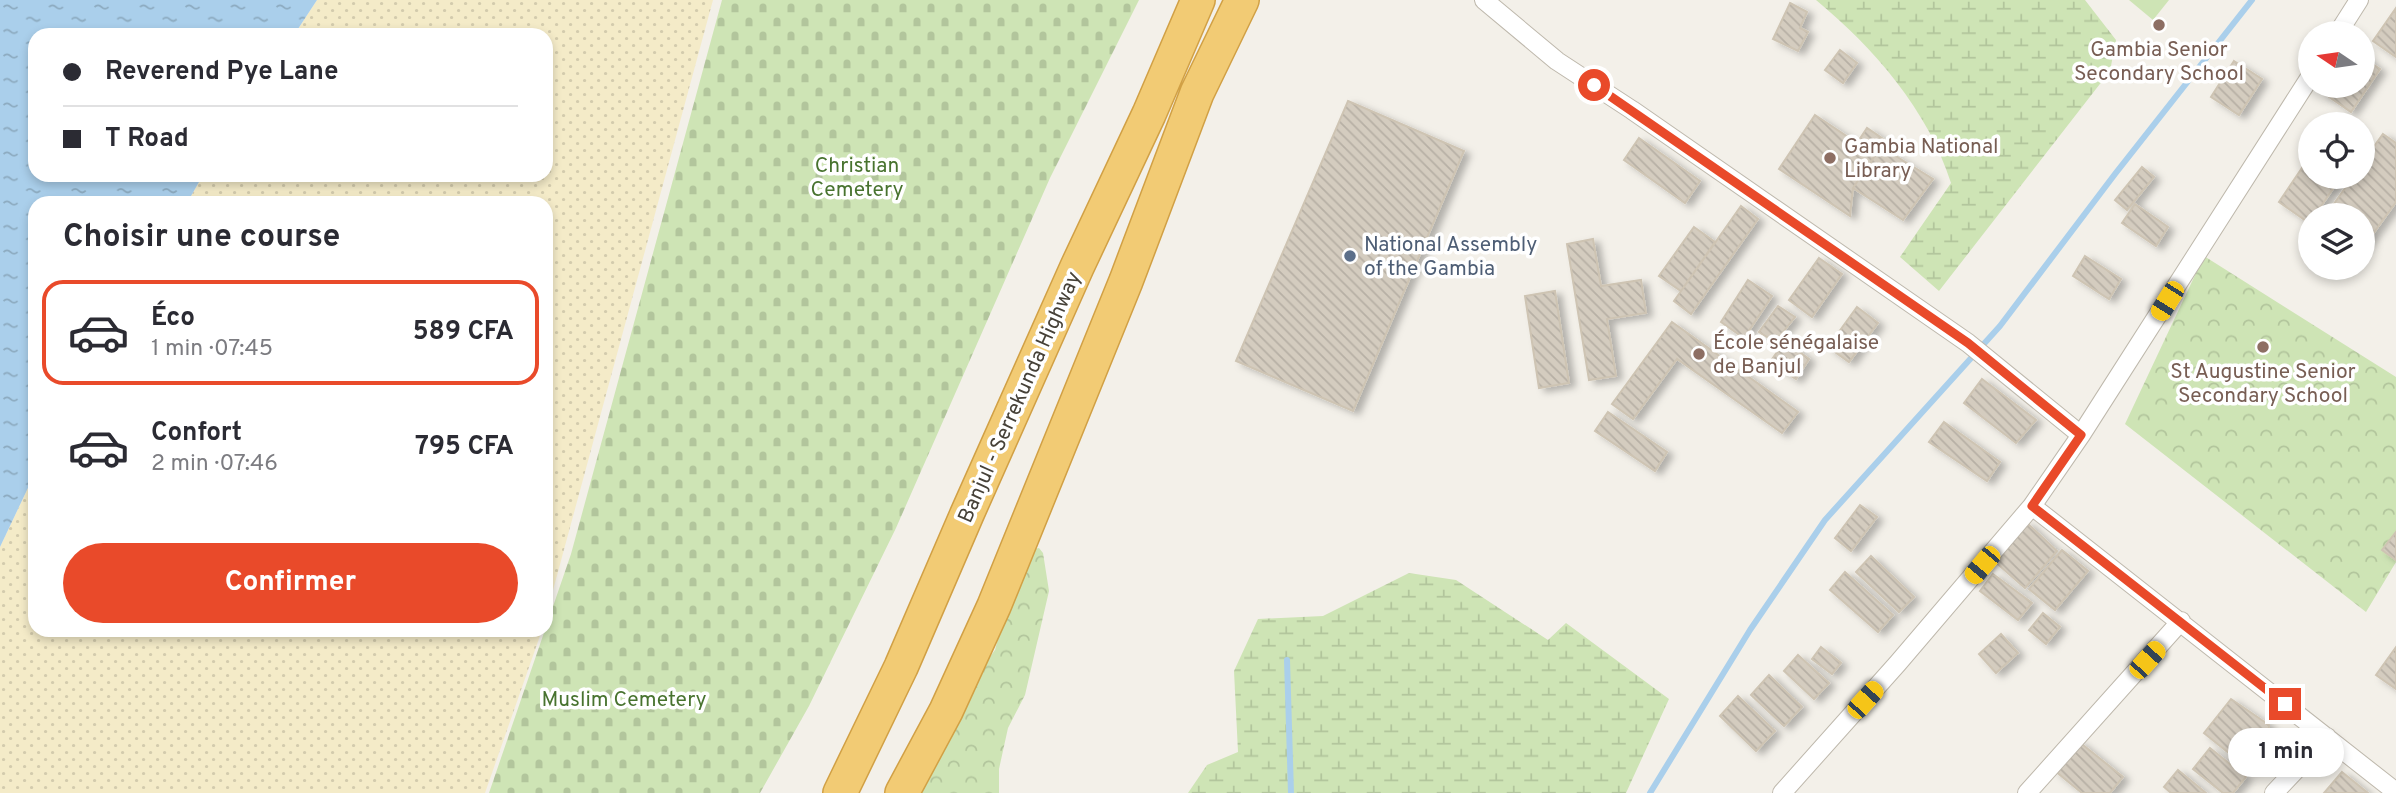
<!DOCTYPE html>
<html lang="fr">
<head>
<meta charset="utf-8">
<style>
	:root { --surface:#fff; --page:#f7f7f7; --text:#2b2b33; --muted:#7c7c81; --line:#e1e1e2; --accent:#e94a2a }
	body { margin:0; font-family:Overpass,sans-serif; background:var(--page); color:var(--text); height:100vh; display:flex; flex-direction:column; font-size:26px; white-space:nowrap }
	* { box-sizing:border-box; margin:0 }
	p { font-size:23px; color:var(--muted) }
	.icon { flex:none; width:38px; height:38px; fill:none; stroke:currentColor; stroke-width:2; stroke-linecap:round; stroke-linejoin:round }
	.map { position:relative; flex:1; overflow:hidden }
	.drawer { position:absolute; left:28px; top:196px; width:525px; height:441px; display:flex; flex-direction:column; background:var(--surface); border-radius:21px; box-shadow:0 4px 10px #0003 }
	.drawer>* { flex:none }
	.hud { position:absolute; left:28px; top:28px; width:525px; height:154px; border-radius:21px; box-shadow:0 4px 10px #0003; display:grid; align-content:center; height:154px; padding:0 35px; background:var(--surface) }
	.needle { width:46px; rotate:283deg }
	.fabs { position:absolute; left:2298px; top:21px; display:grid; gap:14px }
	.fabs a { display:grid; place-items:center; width:77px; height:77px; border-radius:50%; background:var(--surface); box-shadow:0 4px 10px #0003; font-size:35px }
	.end { position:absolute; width:32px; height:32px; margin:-16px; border:9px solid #e94a2a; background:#fff; box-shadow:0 0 0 4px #fff }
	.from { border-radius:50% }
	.bubble { position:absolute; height:49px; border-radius:24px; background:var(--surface); box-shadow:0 4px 10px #0003; font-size:23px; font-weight:700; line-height:49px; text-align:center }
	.car { position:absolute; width:21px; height:42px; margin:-21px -10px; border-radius:9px; box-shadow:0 0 5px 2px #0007; background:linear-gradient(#f5c518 24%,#345 0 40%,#f5c518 0 76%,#345 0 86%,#f5c518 0) }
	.hud b { display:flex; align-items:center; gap:24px; height:66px; font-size:26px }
	.hud b+b { border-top:2px solid var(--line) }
	.hud i { width:18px; height:18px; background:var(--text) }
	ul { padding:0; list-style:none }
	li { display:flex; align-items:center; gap:21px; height:105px; margin:0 14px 10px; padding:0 21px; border:4px solid transparent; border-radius:21px }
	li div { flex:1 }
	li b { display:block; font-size:26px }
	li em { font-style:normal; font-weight:700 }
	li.on { border-color:var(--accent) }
	li>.icon { width:63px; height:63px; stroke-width:1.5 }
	h2 { padding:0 35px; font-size:32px; line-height:84px }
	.action { display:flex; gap:14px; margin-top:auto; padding:14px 35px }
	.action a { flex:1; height:80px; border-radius:42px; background:var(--accent); color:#fff; font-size:28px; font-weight:700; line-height:80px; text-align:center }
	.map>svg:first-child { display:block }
	.forest { fill:url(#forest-crowns) }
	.wetland { fill:url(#wetland-marsh) }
	.sand { fill:url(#sand-dots) }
	.cemetery { fill:url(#cemetery-stones) }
	.pitch { fill:#cee4b5 }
	.water { fill:url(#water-ripples) }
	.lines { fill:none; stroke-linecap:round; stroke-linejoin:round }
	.stream { stroke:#aacfeb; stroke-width:6 }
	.building { fill:url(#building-back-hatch); stroke:#cec4b3; stroke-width:2; filter:url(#shadow) }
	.street-casing { stroke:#beb8ac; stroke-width:20 }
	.highway-casing { stroke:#d1a045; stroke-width:36 }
	.street { stroke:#fff; stroke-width:18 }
	.highway { stroke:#f2cb74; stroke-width:33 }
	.route { stroke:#e94a2a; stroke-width:9 }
	.education-dot { fill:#8d6e63; stroke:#fff; stroke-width:2.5 }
	.service-dot { fill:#5c6f8a; stroke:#fff; stroke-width:2.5 }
	.labels { text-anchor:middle; stroke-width:7; stroke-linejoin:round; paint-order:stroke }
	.education-label { font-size:21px; fill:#785e54; stroke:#fff }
	.park-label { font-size:21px; fill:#48732f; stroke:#fff }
	.service-label { font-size:21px; fill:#4e5e75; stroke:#fff; text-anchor:start }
	.street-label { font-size:21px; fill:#464138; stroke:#fff }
</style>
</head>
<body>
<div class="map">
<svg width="2396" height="793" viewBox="0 0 2396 793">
	<defs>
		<pattern id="forest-crowns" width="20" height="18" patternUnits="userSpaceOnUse" patternTransform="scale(1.75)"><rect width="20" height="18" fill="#cee4b5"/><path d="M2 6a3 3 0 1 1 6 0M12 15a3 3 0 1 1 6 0" fill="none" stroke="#b2c59c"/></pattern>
		<pattern id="wetland-marsh" width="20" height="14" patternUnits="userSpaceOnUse" patternTransform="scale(1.75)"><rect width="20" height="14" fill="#cee4b5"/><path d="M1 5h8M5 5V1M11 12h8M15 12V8" fill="none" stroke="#b2c59c"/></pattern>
		<pattern id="sand-dots" width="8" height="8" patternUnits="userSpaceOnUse" patternTransform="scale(1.75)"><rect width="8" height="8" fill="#f4ebc8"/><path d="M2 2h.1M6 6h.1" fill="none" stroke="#d3cbad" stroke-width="1.8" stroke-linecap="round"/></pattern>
		<pattern id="cemetery-stones" width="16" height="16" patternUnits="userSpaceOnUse" patternTransform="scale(1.75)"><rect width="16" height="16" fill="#cee4b5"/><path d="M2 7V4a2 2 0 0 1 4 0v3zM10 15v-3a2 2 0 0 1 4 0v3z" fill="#b2c59c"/></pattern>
		<pattern id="water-ripples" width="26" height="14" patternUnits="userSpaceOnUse" patternTransform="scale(1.75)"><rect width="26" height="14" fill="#aacfeb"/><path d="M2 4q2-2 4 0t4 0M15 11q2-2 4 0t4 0" fill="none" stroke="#8caabf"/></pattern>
		<pattern id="building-back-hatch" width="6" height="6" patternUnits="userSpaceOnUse" patternTransform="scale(1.75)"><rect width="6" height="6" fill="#d4ccbf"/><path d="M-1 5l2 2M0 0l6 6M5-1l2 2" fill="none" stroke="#b7b0a5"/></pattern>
		<filter id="shadow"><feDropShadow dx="6" dy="3.5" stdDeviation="3.5" flood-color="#0004"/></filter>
	</defs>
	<rect width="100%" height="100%" fill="#f3f0e9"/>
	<!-- forest -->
	<path class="forest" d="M2204,256L2396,377V562L2366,612L2125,424Z
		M1039,548L1043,553L1049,591L1025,695L1008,728L999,769V793H910L983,666L995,650L1005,612L1034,549Z"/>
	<!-- wetland -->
	<path class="wetland" d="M1816,0H2085L2116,40L2110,71L1939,291L1900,257L1951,183C1928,110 1874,48 1816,0Z
		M1409,573L1456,580L1548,640L1566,623L1669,699L1626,793H1188L1207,765L1238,752L1234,671L1258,619L1323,616Z"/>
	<!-- sand -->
	<path class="sand" d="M317,0H713L546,616V203H187L203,175H546V35H294Z
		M35,473V630H542L485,793H0V547Z"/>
	<!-- cemetery -->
	<path class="cemetery" d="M722,0H1139L1050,178L896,528L809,706L760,793H489L571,554Z"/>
	<!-- pitch -->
	<path class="pitch" d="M2129,0H2169L2153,20Z"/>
	<!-- water -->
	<path class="water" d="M0,0H317L294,35H35V175H203L187,203H35V473L0,547Z"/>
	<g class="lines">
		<!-- stream -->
		<path class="stream" d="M1287,660L1291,793
			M1650,793L1750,630L1825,520L2000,326L2115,174L2252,0"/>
	</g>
	<!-- building -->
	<path class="building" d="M1790,3L1807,12L1800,28L1808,32L1798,51L1773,39Z
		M2396,8V57L2373,41Z
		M1840,50L1857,63L1843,83L1825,70Z
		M2362,57L2380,69L2351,112L2322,92L2326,86H2362Z
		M2234,61L2262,79L2239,115L2211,97Z
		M1348,101L1464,151L1353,411L1236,361Z
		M1815,115L1857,143L1867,128L1895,147H1881L1853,188L1850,216L1779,169Z
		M2383,134L2396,143V202L2362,249V215H2326L2353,177H2362V163Z
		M1639,138L1700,181L1685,203L1624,160Z
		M1881,147L1933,179L1903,220L1853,188Z
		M2310,156V177H2341L2315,215H2310L2309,223L2279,202Z
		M2142,167L2154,177L2127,210L2115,200Z
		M2135,204L2168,227L2156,246L2122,223Z
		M1741,206L1758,219L1691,314L1674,301Z
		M1694,227L1715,242L1681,291L1659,276Z
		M1593,239L1601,286L1641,280L1646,313L1607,319L1616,376L1589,380L1567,244Z
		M2085,256L2121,279L2109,299L2073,276Z
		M1819,258L1842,274L1812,317L1789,300Z
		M1748,280L1772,296L1744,338L1721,322Z
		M1555,291L1569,383L1539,388L1525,296Z
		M1778,306L1795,317L1775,342L1759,332Z
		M1857,307L1878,323L1849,362L1828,347Z
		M1672,322L1798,412L1782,433L1677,359L1633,419L1612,404Z
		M1785,341L1809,359L1796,379L1770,362Z
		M1982,379L2036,420L2016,443L1964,403Z
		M1608,412L1667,452L1655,471L1595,431Z
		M1944,422L2000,462L1987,481L1929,442Z
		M1860,505L1877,517L1851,551L1835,538Z
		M2026,522L2057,551L2025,588L1994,561Z
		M2396,532V560L2382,550Z
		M2062,550L2088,571L2055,610L2029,589Z
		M1871,556L1914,597L1899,612L1856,572Z
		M1845,572L1893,615L1878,632L1830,590Z
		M1993,574L2032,603L2018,620L1980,591Z
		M2043,613L2060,627L2046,644L2029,630Z
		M2001,634L2018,653L1996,673L1979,654Z
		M1821,647L1841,663L1832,674L1812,659Z
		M2396,647V689L2376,675Z
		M1798,655L1829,683L1814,699L1784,671Z
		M1769,675L1802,707L1784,726L1751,695Z
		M1738,696L1775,731L1756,751L1720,716Z
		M2231,699L2269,725L2268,744L2250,770L2204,733Z
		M2078,741L2123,777L2110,793H2082L2054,770Z
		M2210,748L2246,777L2233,793H2223L2193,769Z
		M2178,770L2206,793H2171L2164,787Z
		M2342,772L2368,793H2324Z"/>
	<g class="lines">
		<defs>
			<path id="street" d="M1484,0L1557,61L1632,110L1968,343L2081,435
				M2338,33L2359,0
				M2032,506L2396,792
				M1782,793L1898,663L2032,506L2081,435L2310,77
				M2027,793L2181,621
				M2274,793L2327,737"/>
			<path id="highway" d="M840,793L901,667L967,514L1077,267L1149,114L1198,0
				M902,793L946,711L994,606L1126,281L1197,93L1242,0"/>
		</defs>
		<!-- street casing -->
		<use href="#street" class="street-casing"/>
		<!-- highway casing -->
		<use href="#highway" class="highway-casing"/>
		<!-- street -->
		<use href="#street" class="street"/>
		<!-- highway -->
		<use href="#highway" class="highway"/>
	</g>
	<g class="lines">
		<!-- route -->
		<path class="route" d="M1594,85L1968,343L2081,435L2032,506L2285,704"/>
	</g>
	<!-- markers -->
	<g class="education-dot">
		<circle cx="2159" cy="25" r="7"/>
		<circle cx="1830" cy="158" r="7"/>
		<circle cx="2263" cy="347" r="7"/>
		<circle cx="1699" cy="354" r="7"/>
	</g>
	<circle class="service-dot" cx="1350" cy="256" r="7"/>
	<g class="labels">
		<!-- education labels -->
		<g class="education-label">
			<text x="2159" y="56">Gambia Senior<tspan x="2159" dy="24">Secondary School</tspan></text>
			<text x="1844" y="153" text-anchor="start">Gambia National<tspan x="1844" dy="24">Library</tspan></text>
			<text x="1713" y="349" text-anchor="start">École sénégalaise<tspan x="1713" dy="24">de Banjul</tspan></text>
			<text x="2263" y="378">St Augustine Senior<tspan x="2263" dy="24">Secondary School</tspan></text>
		</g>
		<!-- park labels -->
		<g class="park-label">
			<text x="857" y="172">Christian<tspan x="857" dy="24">Cemetery</tspan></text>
			<text x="624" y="706">Muslim Cemetery</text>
		</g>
		<!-- service labels -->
		<g class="service-label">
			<text x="1364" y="251">National Assembly<tspan x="1364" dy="24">of the Gambia</tspan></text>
		</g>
		<!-- street labels -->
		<g class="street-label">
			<text transform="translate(1019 397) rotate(-66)" y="7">Banjul - Serrekunda Highway</text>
		</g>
	</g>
</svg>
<div class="fabs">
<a><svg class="needle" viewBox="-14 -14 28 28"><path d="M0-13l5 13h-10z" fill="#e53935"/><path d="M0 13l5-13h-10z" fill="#7c7c81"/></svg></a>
<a><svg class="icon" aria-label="locate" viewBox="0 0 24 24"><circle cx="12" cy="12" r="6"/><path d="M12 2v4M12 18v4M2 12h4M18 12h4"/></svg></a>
<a><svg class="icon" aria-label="layers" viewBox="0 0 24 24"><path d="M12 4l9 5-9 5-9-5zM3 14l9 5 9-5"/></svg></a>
</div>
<i class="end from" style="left:1594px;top:85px"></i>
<i class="end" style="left:2285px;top:704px"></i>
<div class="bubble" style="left:2228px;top:728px;width:116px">1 min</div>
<i class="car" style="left:2167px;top:301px;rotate:212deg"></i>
<i class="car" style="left:1982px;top:565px;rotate:220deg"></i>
<i class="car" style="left:2147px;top:660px;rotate:42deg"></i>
<i class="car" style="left:1865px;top:700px;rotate:42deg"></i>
<div class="hud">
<b><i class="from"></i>Reverend Pye Lane</b>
<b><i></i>T Road</b>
</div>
<section class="drawer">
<h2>Choisir une course</h2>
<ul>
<li class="on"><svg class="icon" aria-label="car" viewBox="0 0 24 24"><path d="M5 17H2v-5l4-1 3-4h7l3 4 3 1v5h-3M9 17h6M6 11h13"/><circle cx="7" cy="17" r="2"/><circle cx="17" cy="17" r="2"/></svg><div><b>Éco</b><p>1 min · 07:45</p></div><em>589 CFA</em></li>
<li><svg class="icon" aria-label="car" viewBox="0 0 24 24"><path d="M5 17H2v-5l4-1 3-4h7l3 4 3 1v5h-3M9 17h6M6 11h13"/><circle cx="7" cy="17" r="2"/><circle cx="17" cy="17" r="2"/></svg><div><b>Confort</b><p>2 min · 07:46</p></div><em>795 CFA</em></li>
</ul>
<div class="action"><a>Confirmer</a></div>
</section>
</div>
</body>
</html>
